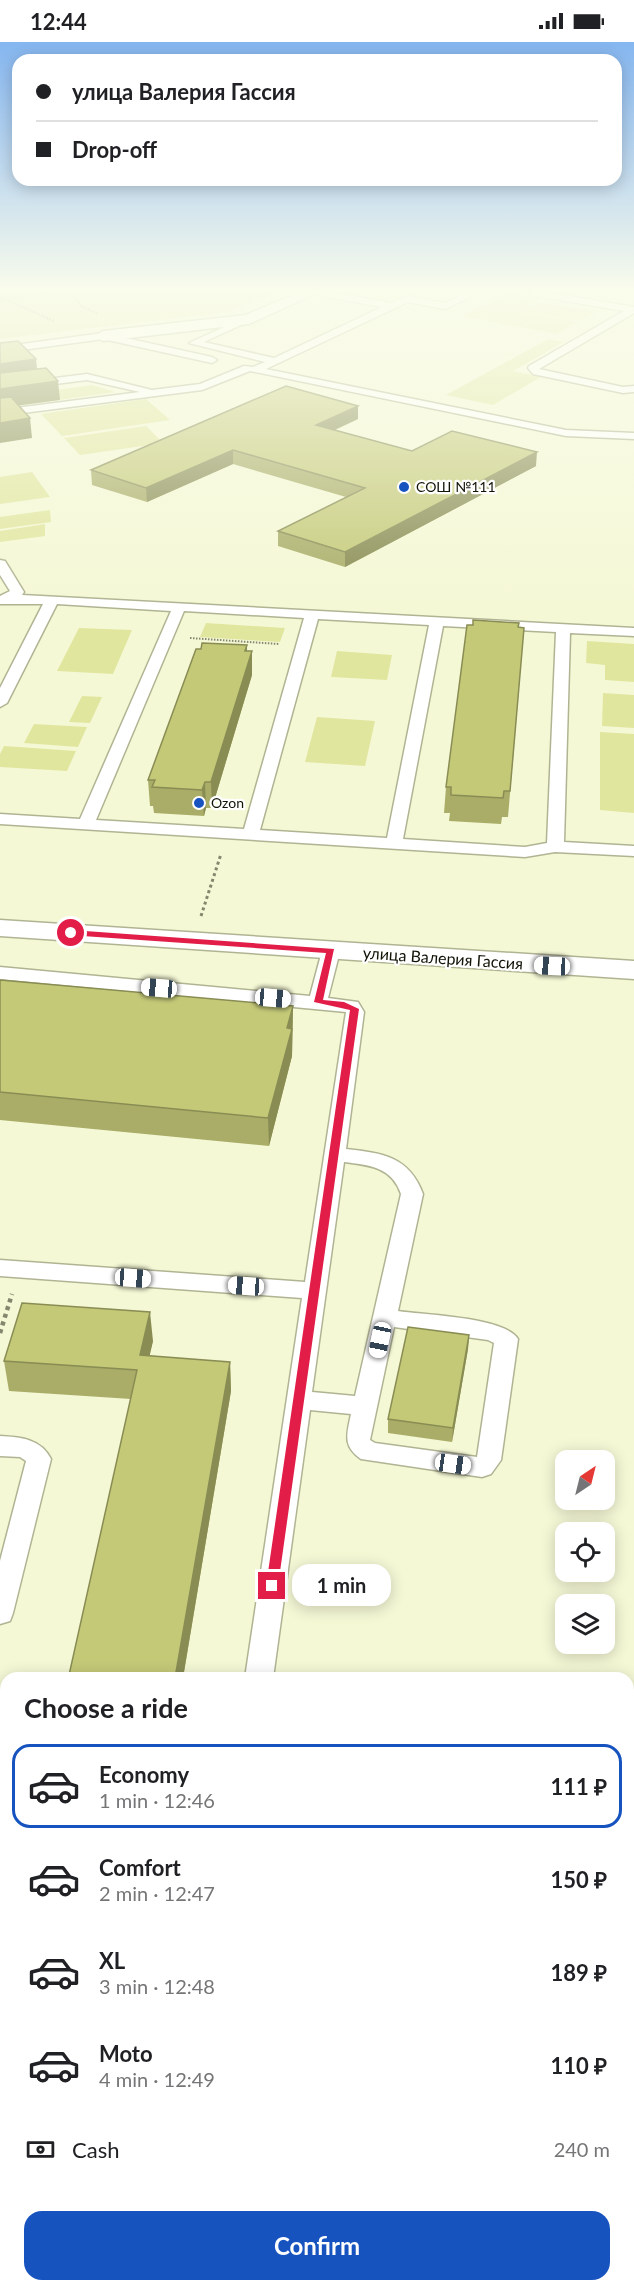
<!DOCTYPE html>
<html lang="en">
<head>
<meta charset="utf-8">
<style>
	:root { --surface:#fff; --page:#f6f6f6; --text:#202124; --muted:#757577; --line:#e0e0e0; --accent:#1653bf }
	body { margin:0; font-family:Lato,sans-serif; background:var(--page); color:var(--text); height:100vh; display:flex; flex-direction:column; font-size:22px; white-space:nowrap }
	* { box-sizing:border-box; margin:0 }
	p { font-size:20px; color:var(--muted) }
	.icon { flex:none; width:33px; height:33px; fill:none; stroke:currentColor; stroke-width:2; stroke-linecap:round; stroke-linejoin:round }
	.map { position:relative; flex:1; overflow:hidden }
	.panel { position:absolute; left:0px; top:1630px; width:634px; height:620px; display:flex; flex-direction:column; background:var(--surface); border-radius:18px 18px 0 0; box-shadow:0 3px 15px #0003 }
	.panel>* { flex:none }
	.hud { position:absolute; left:12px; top:12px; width:610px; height:132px; border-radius:18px; box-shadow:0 3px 15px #0003; display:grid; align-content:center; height:132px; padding:0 24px; background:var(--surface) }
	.needle { width:39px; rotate:35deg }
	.fabs { position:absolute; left:555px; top:1408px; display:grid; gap:12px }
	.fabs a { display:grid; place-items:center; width:60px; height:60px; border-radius:12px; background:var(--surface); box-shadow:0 3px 15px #0003; font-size:30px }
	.end { position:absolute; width:27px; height:27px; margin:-14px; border:8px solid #e11d48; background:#fff; box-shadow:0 0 0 3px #fff }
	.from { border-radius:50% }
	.bubble { position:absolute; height:42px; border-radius:18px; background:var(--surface); box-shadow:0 3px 15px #0003; font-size:20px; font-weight:700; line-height:42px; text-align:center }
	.car { position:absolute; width:18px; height:36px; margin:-18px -9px; border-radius:8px; box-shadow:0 0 4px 2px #0007; background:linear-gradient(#fff 24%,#345 0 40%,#fff 0 76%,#345 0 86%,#fff 0) }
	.hud b { display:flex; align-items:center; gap:21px; height:57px; font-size:22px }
	.hud b+b { border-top:2px solid var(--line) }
	.hud i { width:15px; height:15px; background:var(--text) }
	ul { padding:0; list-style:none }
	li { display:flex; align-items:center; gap:18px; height:84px; margin:0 12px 9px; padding:0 12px; border:3px solid transparent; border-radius:18px }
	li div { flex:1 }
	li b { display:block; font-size:22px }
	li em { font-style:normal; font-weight:700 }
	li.selected { border-color:var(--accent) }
	li>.icon { width:54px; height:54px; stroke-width:1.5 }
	h2 { padding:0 24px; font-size:27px; line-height:72px }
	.pay { display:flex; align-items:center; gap:15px; height:66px; padding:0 24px; font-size:22px }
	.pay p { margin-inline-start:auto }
	.action { display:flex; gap:12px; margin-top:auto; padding:12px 24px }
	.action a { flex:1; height:69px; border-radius:18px; background:var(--accent); color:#fff; font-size:24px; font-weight:700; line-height:69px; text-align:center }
	.status { display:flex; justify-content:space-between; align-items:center; height:42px; padding:0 30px; background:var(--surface); direction:ltr }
	.status svg { height:16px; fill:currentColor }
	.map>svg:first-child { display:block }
	.green { fill:#e1e69f }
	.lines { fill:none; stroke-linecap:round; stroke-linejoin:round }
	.lane-casing { stroke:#b1b493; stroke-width:3 }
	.street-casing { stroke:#b1b493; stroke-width:3 }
	.path-far3 { stroke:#84866e; stroke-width:2; stroke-dasharray:1.5 1.5; stroke-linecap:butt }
	.path-far2 { stroke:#84866e; stroke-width:3; stroke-dasharray:3 3; stroke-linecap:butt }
	.path-far1 { stroke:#84866e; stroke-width:4.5; stroke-dasharray:4 4; stroke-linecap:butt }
	.path { stroke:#84866e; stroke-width:5; stroke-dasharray:4.5 4.5; stroke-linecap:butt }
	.lane { fill:#fff; fill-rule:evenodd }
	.street { fill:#fff; fill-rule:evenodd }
	.wall { fill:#a9ad67 }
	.shaded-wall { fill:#898d54 }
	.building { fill:#c4c978; stroke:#898d54; stroke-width:1.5 }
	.route { fill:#e11d48 }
	.poi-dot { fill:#1653bf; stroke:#fff; stroke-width:2 }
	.labels { text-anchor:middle; stroke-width:4.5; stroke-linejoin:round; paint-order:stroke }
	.far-poi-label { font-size:14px; fill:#121307; stroke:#fff; text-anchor:start }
	.street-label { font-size:16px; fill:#121307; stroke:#fff }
</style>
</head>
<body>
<div class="status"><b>12:44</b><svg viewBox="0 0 49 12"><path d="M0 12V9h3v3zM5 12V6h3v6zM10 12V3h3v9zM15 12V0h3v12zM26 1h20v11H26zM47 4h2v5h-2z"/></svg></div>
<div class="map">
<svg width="634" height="2249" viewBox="0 0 634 2249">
	<rect width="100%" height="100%" fill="#f5f8d5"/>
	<!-- green -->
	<path class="green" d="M0,250H276L228,270L0,297Z
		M507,251L540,257L519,269L578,280L556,292L462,274Z
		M540,260L596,270L579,279L523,269Z
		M548,297L564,300L513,329L541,335L493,363L446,353Z
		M92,343L115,350L16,364L0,356Z
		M146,357L170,378L62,394L41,372Z
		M146,384L163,401L80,413L64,396Z
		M32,430L50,455L0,462V435Z
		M50,468L51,480L0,487V475Z
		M45,482V494L0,500V489Z
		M206,581L285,586L280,600L200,595Z
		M79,586L132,588L113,632L57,629Z
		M587,599L634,602V640L605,638V623L586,621Z
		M337,609L392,613L387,638L331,635Z
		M603,651L634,653V686L602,684Z
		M82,654L102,655L90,681L69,680Z
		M317,675L375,679L365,724L305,720Z
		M34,682L87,685L78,705L24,701Z
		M600,690L634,692V771L600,768Z
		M4,704L76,709L67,729L0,725V712Z
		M629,1889L634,1890V2249H0V1966L6,1967V2244H628Z"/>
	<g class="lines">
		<defs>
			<path id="lane" d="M313,250H330L391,261L407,254L444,261L469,250H481L445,267L408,260L266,327L566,388L634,391V397L566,394L250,329L202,348L0,374V368L140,350L87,338L0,349V343L87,332L152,348L200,342L244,324L253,325L265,320L189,301L246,275L254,277L204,300L274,316L382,265L317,253Z
				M527,250H545L634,265V271L539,327L623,345L634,344V350L623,351L533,332L528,326L529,324L624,269L531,253Z
				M103,291L212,315L217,318L212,321L103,297L0,311V305Z
				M0,518L5,519L24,550L22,553L634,586V594L570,591L564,800L634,804V814L555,810L525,815L0,782V772L80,777L171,569L57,562L7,661L0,665V646L43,562H0V554L10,549L0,533ZM184,569L304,576L244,787L96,778ZM318,577L429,583L387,796L260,788ZM443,584L556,590L547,801L525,805L403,797Z
				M331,904L340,909L328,956L358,960L364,970L346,1107C382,1111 409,1114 423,1152L398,1269C424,1273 505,1275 518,1297L501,1418L491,1432L482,1435L361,1417C342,1404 347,1392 351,1372L310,1368L273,1636H245L302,1256L0,1234V1218L305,1240L346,970L0,937V925L310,954L322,909ZM344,1120C369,1123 392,1125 401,1152L355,1354L312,1350ZM394,1285L488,1298L494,1301L477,1415L375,1401L370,1398Z
				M0,1394C21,1395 41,1397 51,1417L13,1571L10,1579L0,1582V1519L26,1419L20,1415L0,1414Z
				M0,1862H6V1892H0Z"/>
			<path id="street" d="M300,250H319L249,282L103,299L95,294L103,289L246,273Z
				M0,878L634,919V937L0,894Z"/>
		</defs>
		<!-- lane casing -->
		<use href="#lane" class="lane-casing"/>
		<!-- street casing -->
		<use href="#street" class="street-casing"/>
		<!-- path-far3 -->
		<path class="path-far3" d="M75,250L74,254L81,264L98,272
			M0,255L54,279
			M0,259L46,250
			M190,596L279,602"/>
		<!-- path-far2 -->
		<path class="path-far2" d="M201,874L221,812"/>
		<!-- path-far1 -->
		<path class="path-far1" d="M0,1291L12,1252"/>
		<!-- path -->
		<path class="path" d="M628,2040L634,2035
			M0,2116L6,2117"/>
		<!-- lane -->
		<use href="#lane" class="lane"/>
		<!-- street -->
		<use href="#street" class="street"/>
	</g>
	<!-- wall -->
	<path class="wall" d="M358,377L335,388L412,409L536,424L345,525L278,504V489L346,455L233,422L147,460L92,443L91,428Z
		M518,585L524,586L508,775H502L501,782L449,779L450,771H444L446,745Z
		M247,609L252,633L212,766H206L204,774L154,771L153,764H150L148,738Z
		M0,938L293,964L292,1014L269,1104L0,1078Z
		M469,1293L468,1307L452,1400L388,1391V1377Z
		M153,1299L149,1314L230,1320L231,1349L183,1636H70L69,1633L131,1357L9,1349L4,1319Z"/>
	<!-- shaded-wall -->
	<path class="shaded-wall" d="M36,317L38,336L0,341V322Z
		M58,339L60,358L0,366V347Z
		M358,364V377L316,396V383Z
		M30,376L32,396L0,401V381Z
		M233,408V422L147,460L146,446Z
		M537,410L536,424L345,525V510Z
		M247,603V623L252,609V633L212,766L211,740Z
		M205,740L206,766L204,774L202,748Z
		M293,964L292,1014L269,1104L268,1076L287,986Z
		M150,1270L153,1299L143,1343L140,1313Z
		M469,1293L468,1307L452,1400L453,1386Z
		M230,1320L231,1349L183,1636H175Z"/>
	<!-- building -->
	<path class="building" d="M18,299L36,317L0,322V301Z
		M46,326L58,339L0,347V331Z
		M286,344L358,364L316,383L412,409L452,389L537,410L345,510L278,489L365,446L233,408L146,446L91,428Z
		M11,355L30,376L0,381V356Z
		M473,578L519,581L518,585L524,586L510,749H504L503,756L451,753V745H446L467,583H473Z
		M202,601L247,603L245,609H252L211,740H205L202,748L152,745L155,738H148L196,607H201Z
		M0,938L293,964L287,986L292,987L268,1076L0,1050Z
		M22,1261L150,1270L140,1313L230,1320L175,1636H117L69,1633L137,1328L4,1319Z
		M408,1285L469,1293L453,1386L388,1377Z"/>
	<!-- sky -->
	<linearGradient id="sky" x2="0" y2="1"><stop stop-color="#85b6f0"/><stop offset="0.44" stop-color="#fafcec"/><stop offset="1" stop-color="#fafcec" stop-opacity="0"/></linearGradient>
	<rect width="634" height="564" fill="url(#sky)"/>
	<!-- route -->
	<path class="route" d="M71,888L334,907L323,958L344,960L359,967L278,1544L272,1549L266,1544L350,968L314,960L326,911L68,893Z"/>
	<!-- markers -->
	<g class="poi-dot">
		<circle cx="404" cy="445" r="6"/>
		<circle cx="199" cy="761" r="6"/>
	</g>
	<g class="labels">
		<!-- far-poi labels -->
		<g class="far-poi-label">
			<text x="416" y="450">СОШ №111</text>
			<text x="211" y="766">Ozon</text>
		</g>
		<!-- street labels -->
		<g class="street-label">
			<text transform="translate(443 916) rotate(4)" y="6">улица Валерия Гассия</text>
		</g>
	</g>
</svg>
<div class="fabs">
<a><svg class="needle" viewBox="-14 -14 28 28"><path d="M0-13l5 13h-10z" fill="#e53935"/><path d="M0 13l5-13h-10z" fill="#757577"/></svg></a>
<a><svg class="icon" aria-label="locate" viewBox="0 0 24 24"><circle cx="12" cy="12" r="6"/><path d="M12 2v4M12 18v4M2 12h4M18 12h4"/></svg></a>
<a><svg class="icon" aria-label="layers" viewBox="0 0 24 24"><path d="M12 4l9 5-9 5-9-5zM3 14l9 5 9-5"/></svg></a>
</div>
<i class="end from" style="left:71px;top:891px"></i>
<i class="end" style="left:272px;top:1544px"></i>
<div class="bubble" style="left:292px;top:1522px;width:99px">1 min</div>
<i class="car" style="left:552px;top:924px;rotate:273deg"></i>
<i class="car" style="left:159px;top:946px;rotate:275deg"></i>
<i class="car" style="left:273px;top:956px;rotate:95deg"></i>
<i class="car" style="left:133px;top:1236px;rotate:94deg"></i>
<i class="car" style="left:246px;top:1244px;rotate:274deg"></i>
<i class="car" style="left:380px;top:1298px;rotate:192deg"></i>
<i class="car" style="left:453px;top:1422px;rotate:98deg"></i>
<div class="hud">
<b><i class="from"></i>улица Валерия Гассия</b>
<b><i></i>Drop-off</b>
</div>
<section class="panel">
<h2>Choose a ride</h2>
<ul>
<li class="selected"><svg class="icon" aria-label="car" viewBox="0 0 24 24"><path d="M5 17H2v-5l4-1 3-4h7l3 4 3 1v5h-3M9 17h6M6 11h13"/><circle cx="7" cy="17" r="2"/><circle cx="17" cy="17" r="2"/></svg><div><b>Economy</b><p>1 min · 12:46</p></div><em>111 ₽</em></li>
<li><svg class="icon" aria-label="car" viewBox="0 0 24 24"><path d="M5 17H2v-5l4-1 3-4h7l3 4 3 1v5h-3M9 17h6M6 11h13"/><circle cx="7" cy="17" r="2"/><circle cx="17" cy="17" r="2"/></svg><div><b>Comfort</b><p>2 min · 12:47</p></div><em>150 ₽</em></li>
<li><svg class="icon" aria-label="car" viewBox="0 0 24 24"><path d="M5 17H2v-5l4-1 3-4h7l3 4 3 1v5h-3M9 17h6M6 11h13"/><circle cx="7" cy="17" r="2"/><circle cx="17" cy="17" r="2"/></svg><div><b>XL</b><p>3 min · 12:48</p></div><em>189 ₽</em></li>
<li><svg class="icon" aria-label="car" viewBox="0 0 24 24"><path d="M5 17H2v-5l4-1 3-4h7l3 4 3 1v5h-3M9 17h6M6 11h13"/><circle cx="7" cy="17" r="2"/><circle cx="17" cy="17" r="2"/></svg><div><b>Moto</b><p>4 min · 12:49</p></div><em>110 ₽</em></li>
</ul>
<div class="pay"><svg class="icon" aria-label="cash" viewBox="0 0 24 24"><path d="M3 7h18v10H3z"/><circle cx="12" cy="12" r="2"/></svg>Cash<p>240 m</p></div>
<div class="action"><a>Confirm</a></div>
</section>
</div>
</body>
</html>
